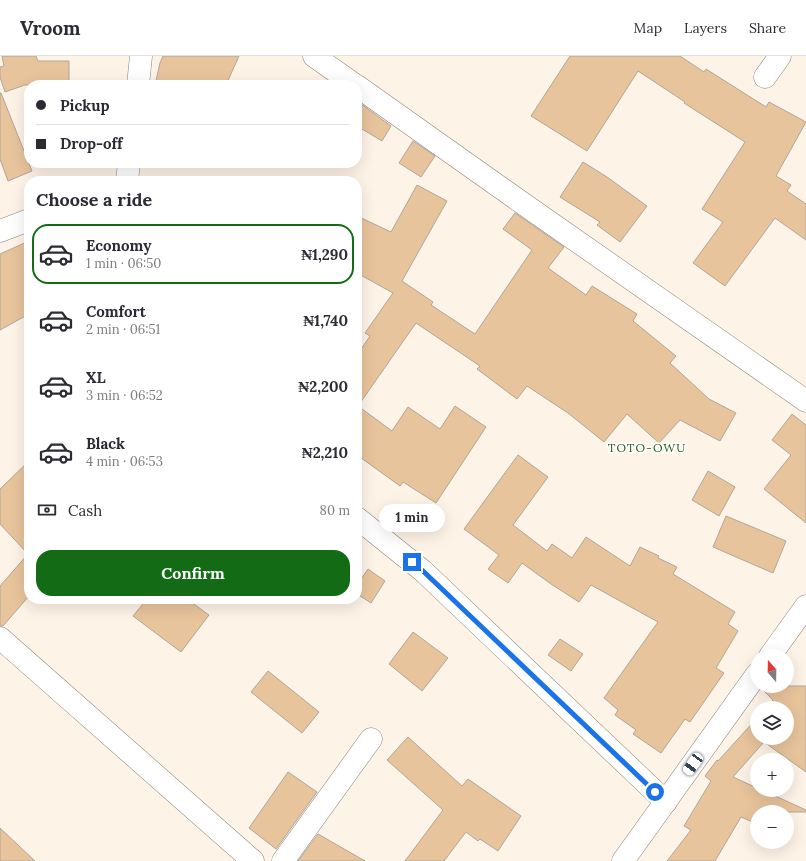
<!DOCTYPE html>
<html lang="en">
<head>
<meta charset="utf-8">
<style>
	:root { --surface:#fff; --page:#f2f2f3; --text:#2b2b33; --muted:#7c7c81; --line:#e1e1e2; --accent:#136c15 }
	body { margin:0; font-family:Lora,serif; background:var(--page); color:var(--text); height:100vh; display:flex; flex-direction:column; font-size:15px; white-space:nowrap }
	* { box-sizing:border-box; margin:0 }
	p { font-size:13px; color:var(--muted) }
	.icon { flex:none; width:22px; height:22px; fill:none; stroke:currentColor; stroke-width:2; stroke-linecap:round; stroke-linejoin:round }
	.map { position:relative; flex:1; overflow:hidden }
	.details { position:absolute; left:24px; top:120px; width:338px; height:428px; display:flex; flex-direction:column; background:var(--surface); border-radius:16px; box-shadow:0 4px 16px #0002 }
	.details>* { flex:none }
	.banner { position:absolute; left:24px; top:24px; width:338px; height:88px; border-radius:16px; box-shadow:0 4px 16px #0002; display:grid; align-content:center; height:88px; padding:0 12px; background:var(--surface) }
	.needle { width:26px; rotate:340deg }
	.tools { position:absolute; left:750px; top:593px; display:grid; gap:8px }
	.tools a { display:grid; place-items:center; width:44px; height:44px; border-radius:50%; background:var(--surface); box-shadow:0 4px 16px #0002; font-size:20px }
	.end { position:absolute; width:18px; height:18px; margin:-9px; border:5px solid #1a73e8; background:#fff; box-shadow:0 0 0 2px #fff }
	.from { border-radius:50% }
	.bubble { position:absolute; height:28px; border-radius:14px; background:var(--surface); box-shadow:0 4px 16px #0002; font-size:13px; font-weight:700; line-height:28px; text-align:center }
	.car { position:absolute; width:12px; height:24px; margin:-12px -6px; border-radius:5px; box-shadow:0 0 3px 1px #0007; background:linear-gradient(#fff 24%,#345 0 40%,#fff 0 76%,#345 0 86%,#fff 0) }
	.banner b { display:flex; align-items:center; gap:14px; height:38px; font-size:15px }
	.banner b+b { border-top:1px solid var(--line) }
	.banner i { width:10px; height:10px; background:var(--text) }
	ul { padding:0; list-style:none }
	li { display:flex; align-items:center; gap:12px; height:60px; margin:0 8px 6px; padding:0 4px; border:2px solid transparent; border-radius:16px }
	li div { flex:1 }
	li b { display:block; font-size:15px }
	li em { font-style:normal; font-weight:700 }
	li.current { border-color:var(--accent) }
	li>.icon { width:36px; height:36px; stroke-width:1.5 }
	h2 { padding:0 12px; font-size:18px; line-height:48px }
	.pay { display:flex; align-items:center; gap:10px; height:44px; padding:0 12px; font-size:15px }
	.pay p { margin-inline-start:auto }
	.action { display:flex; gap:8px; margin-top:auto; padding:8px 12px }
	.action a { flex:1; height:46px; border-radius:16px; background:var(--accent); color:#fff; font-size:16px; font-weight:700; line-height:46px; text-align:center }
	header { display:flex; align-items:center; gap:24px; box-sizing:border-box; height:56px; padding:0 20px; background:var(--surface); border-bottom:1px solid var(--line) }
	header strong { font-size:19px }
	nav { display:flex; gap:22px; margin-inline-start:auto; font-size:14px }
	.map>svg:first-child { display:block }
	.building { fill:#e8c49c; stroke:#b2a699 }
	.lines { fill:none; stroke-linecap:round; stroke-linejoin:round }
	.minor-casing { stroke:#8f8477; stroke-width:23 }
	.minor { stroke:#fff; stroke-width:22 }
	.route { stroke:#1a73e8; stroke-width:5 }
	.labels { text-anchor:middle; stroke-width:3.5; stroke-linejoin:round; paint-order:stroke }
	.quarter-label { font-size:12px; letter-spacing:1px; fill:#295c27; stroke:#fff }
</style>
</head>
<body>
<header>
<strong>Vroom</strong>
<nav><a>Map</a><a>Layers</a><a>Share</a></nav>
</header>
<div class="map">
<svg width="806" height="805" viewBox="0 0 806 805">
	<rect width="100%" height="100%" fill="#fef3e7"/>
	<!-- building -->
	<path class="building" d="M2,0H36L38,5H69V29H25L5,36L0,21V11L4,10Z
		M163,0H239L226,29H155L160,7Z
		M570,0H680L704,16L706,13L766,51L769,46L806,66L776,120L791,129L787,135L806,148V184L775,162L725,230L693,207L723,166L702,153L745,86L684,47L685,46L638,15L587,95L531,60Z
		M0,37H1L32,115L8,125L0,103Z
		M357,45L391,70L382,85L357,70Z
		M413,85L435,100L421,121L399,107Z
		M583,106L607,121L647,150L620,186L597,169L600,166L560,141Z
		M417,129L447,145L402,225L433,246L431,249L475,278L532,194L503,173L515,157L564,191L548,212L586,239L592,230L637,258L633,265L676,300L670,307L709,343L736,357L720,385L680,364L659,387L627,358L604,386L568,357L527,330L517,343L477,313L480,310L416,267L358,350L392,375L408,351L440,373L455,350L486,371L436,447L403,426L400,430L357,399V299L370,280L365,277L393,237L357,217V160L391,176Z
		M29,185V258L0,274V198Z
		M792,358L806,369V467L764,433L791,399L772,384Z
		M518,399L548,421L513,469L547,495L552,488L572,502L586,481L630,510L640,491L659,500L658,502L677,511L673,518L735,556L728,568L738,575L716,612L724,617L690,666L685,663L661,697L633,678L636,674L615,659L618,654L604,642L658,566L591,529L579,546L551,528L522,507L508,527L488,513L499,499L464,473Z
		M29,405V540L3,570H0V530L28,498L0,468V433Z
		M708,415L735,431L719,460L692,444Z
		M726,460L786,485L773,517L713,491Z
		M368,513L385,525L371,547L357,538V529Z
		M147,543H187L209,559L181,596L133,560Z
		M413,576L448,602L422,635L389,608Z
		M560,583L583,598L571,615L548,599Z
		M268,615L319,656L302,677L251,636Z
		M764,630H806V716L764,686L733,721L757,732V734H762L806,754V756H757V768L741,761L715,805H667L691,774L684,770L711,725L705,720L717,704L718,705L757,662V682H787V652H766L773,644L762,633Z
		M408,681L462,730L468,723L521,760L498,795L480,783L478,785L466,776L444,805H405L443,754L387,704Z
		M288,716L317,736L276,793L249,772Z
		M0,772L35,805H0Z
		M318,778L365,805H298Z"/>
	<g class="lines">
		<defs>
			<path id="minor" d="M314,0L355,29
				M765,21L780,0
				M138,29L141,0
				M357,30L525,149L806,345
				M127,125L129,107
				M0,175L29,164
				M357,462L423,515L666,746
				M0,582L253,805
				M770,600L806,550
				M283,805L371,683
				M623,805L757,618"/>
		</defs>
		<!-- minor casing -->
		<use href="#minor" class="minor-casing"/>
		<!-- minor -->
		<use href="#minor" class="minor"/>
	</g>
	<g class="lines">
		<!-- route -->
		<path class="route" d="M412,506L423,515L655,736"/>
	</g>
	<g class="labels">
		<!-- quarter labels -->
		<g class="quarter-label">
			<text x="647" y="396">TOTO-OWU</text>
		</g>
	</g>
</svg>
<div class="tools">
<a><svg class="needle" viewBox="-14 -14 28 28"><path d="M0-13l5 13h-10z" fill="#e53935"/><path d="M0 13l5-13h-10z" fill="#7c7c81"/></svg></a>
<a><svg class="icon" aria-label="layers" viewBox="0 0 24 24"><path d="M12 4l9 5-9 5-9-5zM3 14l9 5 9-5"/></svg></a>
<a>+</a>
<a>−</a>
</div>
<i class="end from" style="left:655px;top:736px"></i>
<i class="end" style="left:412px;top:506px"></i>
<div class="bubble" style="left:379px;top:448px;width:66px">1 min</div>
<i class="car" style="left:693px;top:708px;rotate:216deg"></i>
<div class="banner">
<b><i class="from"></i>Pickup</b>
<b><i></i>Drop-off</b>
</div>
<section class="details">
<h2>Choose a ride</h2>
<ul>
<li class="current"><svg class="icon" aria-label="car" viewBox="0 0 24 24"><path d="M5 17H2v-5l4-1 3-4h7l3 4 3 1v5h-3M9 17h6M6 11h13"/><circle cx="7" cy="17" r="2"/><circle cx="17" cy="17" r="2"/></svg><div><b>Economy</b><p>1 min · 06:50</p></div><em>₦1,290</em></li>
<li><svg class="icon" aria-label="car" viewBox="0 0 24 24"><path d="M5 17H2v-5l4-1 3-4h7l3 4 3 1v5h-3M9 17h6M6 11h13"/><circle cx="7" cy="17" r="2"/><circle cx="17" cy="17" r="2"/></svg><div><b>Comfort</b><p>2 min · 06:51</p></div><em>₦1,740</em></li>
<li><svg class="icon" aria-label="car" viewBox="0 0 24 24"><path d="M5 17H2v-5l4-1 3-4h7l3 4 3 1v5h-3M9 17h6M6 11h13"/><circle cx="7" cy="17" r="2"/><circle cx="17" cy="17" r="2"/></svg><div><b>XL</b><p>3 min · 06:52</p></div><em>₦2,200</em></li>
<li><svg class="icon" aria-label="car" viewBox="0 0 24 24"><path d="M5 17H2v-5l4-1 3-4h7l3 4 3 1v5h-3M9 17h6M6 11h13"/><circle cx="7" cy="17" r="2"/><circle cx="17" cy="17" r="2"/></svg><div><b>Black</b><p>4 min · 06:53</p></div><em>₦2,210</em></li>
</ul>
<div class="pay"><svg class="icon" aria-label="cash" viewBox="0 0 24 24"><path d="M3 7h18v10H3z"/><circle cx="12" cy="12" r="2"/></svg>Cash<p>80 m</p></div>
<div class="action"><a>Confirm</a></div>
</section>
</div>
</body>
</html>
